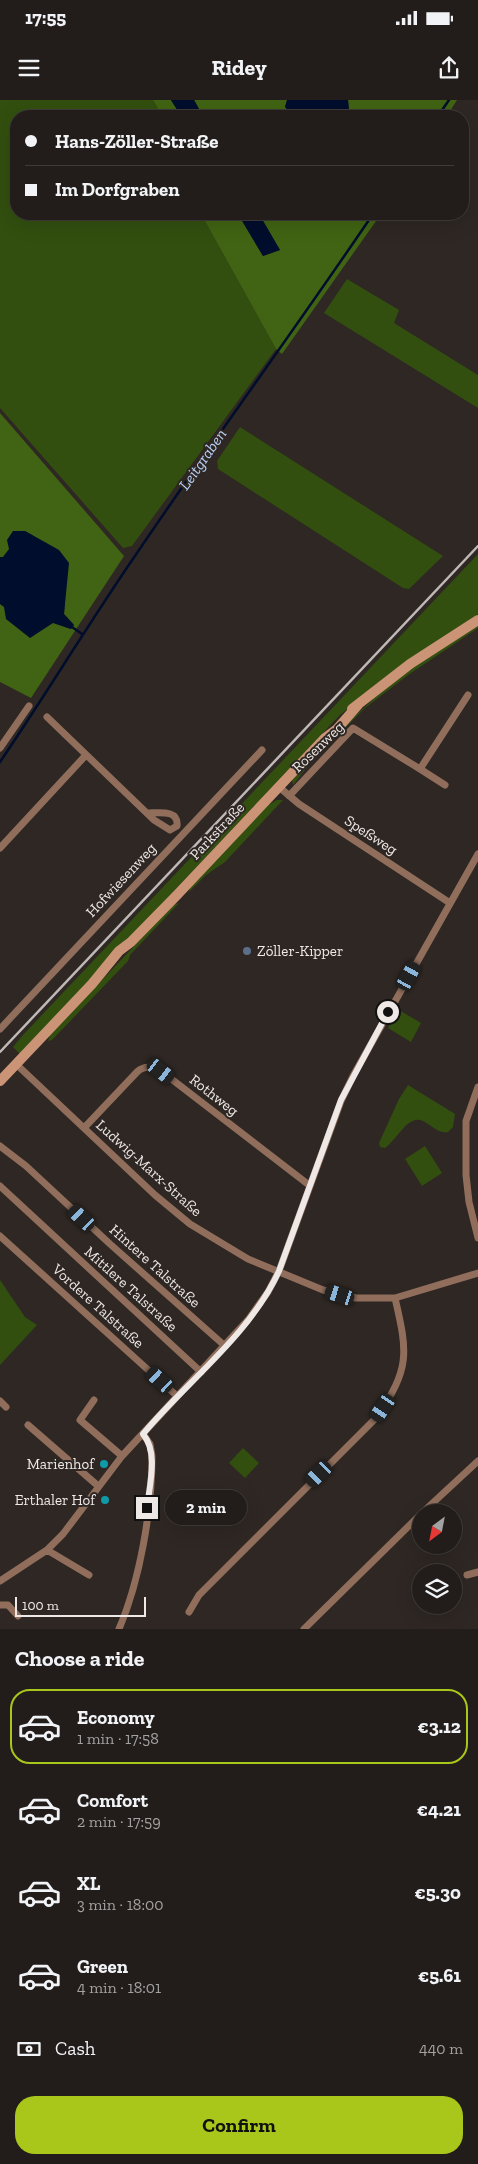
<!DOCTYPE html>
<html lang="en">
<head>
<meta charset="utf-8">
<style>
	:root { --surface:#221d1a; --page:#2e2a27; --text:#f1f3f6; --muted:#a2a2a2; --line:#3f3b39; --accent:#a9c71b }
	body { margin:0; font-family:"Zilla Slab",serif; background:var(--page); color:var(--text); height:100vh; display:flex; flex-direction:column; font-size:19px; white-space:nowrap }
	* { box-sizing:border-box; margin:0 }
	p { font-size:16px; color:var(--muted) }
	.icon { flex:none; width:28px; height:28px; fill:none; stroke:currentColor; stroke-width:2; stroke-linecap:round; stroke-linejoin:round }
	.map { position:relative; height:1529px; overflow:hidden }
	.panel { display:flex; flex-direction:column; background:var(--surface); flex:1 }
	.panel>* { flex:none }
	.banner { position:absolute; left:10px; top:10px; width:459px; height:110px; border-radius:20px; box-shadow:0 5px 20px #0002,0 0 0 1px var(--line); display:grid; align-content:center; height:110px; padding:0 15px; background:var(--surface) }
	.needle { width:32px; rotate:212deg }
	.fabs { position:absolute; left:412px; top:1404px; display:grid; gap:10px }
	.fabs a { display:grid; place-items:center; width:50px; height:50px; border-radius:50%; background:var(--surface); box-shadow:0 5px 20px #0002,0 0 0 1px var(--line); font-size:25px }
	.scale { position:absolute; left:15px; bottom:12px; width:131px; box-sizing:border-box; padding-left:5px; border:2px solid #eee9e7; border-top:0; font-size:14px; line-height:18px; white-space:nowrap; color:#eee9e7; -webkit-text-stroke:4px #2e2723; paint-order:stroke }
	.end { position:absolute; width:22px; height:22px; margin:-11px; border:6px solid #eee9e7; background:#111; box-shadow:0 0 0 2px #111 }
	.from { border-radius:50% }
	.bubble { position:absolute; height:35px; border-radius:18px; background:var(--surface); box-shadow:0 5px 20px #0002,0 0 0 1px var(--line); font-size:16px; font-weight:800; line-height:35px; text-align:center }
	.car { position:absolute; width:15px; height:30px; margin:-15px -8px; border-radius:6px; box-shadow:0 0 4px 1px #0007; background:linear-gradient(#222 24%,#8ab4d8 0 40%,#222 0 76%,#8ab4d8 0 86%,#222 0) }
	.banner b { display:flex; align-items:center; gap:18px; height:48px; font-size:19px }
	.banner b+b { border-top:1px solid var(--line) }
	.banner i { width:12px; height:12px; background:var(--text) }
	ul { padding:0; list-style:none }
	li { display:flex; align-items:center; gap:15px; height:75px; margin:0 10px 8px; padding:0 5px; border:2px solid transparent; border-radius:20px }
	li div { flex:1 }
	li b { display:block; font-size:19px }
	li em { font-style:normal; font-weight:800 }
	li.on { border-color:var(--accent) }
	li>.icon { width:45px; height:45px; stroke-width:1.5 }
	h2 { padding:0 15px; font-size:22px; line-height:60px }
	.pay { display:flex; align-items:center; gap:12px; height:55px; padding:0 15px; font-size:19px }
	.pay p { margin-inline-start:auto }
	.action { display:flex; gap:10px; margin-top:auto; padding:10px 15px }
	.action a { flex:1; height:58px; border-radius:20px; background:var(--accent); color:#111; font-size:20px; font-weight:800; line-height:58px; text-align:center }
	.status { display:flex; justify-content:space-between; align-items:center; height:35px; padding:0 25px; background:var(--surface); direction:ltr }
	.status svg { height:14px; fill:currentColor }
	header { display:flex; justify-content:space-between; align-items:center; height:65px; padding:0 15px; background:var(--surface); font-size:22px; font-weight:800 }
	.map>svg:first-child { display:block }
	.green { fill:#324f0f }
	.forest { fill:#406413 }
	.water { fill:#000d2c }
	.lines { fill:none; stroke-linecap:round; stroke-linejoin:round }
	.stream { stroke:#000d2c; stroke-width:2.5 }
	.minor { stroke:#906e5b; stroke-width:7 }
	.secondary { stroke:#cb9477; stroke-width:10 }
	.rail { stroke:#beb9b6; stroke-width:2.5 }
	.route { stroke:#eee9e7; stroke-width:6 }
	.service-dot { fill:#5c6f8a; stroke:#2e2723; stroke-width:2 }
	.culture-dot { fill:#0f9aa8; stroke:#2e2723; stroke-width:2 }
	.labels { text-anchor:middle; stroke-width:4; stroke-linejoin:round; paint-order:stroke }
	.street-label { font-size:15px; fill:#eee9e7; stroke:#2e2723 }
	.poi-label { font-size:15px; fill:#eee9e7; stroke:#2e2723; text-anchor:end }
	.water-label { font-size:16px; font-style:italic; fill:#b9d2f7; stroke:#2e2723 }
</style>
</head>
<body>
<div class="status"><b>17:55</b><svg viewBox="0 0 49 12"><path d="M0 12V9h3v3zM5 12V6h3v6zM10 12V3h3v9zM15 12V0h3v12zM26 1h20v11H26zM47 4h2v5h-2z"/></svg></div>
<header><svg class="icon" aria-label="menu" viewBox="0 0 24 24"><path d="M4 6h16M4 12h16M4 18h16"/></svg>Ridey<svg class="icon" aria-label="share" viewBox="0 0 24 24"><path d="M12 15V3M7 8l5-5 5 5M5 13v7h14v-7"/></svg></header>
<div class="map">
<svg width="478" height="1529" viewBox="0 0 478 1529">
	<rect width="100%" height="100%" fill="#2e2723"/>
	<!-- green -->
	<path class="green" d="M0,0H153L162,16H16V114H201L276,249L132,446L123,448L0,308Z
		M347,179L399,210L394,223L478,275V308L324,213Z
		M240,327L443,456L409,489L403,488L218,369L217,361Z
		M478,454V514L406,562L340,615L20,954L13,947L22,936Z
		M478,525V528L408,575L365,608L311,662L293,685L292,680L331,638L393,581Z
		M277,700H283L225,762L206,775L189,792L190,788L268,705Z
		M179,803L130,855L128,861L52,940L48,941L50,935L173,805Z
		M399,910L421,923L411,942L388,928Z
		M408,985L455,1014L453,1027L448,1032C439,1034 431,1025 423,1021C408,1014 397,1040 385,1048L380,1047L379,1043L399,999Z
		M425,1046L442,1073L422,1086L405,1059Z
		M0,1180L25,1217L37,1225L0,1265Z
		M243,1348L259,1363L245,1378L229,1363Z"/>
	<!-- forest -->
	<path class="forest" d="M153,0H171L181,16H162Z
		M194,0H287L285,7L293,16H203Z
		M348,0H457L447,16H346L349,10Z
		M201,114H238L263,156L280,150L259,114H381L282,254L276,249Z
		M0,313L124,456L31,598L0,582V504L71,529L74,525L64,514L65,499L40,440L25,431L3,457H0Z"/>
	<!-- water -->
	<path class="water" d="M171,0H194L203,16H181Z
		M287,0H348L349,10L346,16H293L285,7Z
		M238,114H259L280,150L263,156Z
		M13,431H25L59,450L69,463L64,514L74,525L71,529L53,523L30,538L6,519L4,507L0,504V457H3L9,449L7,440Z"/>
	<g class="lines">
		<!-- stream -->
		<path class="stream" d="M438,16L449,0
			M72,527L82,534
			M0,662C47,593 90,521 137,453C214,339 296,228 373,114"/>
		<!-- minor -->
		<path class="minor" d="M47,617L154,720L170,730L177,726C179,709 158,713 147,713
			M0,648L29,606
			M420,669L445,685
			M279,687L299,704L450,803
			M289,696L353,628L420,669L468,595
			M0,748L86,655
			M0,929L262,650
			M16,964L155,1095L190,1124L248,1159L323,1190L356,1198H395L478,1173
			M478,987L466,1021V1075L469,1102L478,1138
			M84,1028L137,972C145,965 152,967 161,971L309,1085
			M0,1046L26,1066L110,1144L225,1246
			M0,1086L201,1272
			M0,1136L177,1296
			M94,1300L80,1320L122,1356
			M0,1301L6,1307
			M28,1325L97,1385
			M423,1412L478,1361
			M47,1450L89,1475
			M467,1475L478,1472
			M0,1481L47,1450L63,1434L122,1356L248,1220L268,1192L279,1171L341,1001L353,976L478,754
			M0,1505H8L18,1516
			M189,1512L199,1495L377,1317C410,1268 408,1254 395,1198
			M119,1529C140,1480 152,1410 152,1356L150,1344L143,1334
			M304,1529L421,1414"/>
		<!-- secondary -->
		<path class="secondary" d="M352,609L410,564L478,520
			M0,981L92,884L119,851L131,842L177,795L325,638L337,629L358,605"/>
		<!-- rail -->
		<path class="rail" d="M0,952L478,446"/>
	</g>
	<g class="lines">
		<!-- route -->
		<path class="route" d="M147,1408C149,1386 159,1353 143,1334C187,1281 249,1236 279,1171L341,1000L388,912"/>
	</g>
	<!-- markers -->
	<circle class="service-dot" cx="247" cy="851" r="5"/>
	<g class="culture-dot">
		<circle cx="104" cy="1364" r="5"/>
		<circle cx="105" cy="1400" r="5"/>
	</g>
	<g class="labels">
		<!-- street labels -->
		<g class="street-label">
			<text transform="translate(318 647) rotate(-44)" y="5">Rosenweg</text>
			<text transform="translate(217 731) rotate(-47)" y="5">Parkstraße</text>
			<text transform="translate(371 735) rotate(33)" y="5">Speßweg</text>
			<text transform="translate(121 780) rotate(-47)" y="5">Hofwiesenweg</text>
			<text transform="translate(214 995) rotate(38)" y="5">Rothweg</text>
			<text transform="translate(149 1068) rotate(42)" y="5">Ludwig-Marx-Straße</text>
			<text transform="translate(155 1166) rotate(42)" y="5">Hintere Talstraße</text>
			<text transform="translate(131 1189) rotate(42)" y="5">Mittlere Talstraße</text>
			<text transform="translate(98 1206) rotate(42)" y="5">Vordere Talstraße</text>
		</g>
		<!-- poi labels -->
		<g class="poi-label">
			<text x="257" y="856" text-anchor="start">Zöller-Kipper</text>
			<text x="94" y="1369">Marienhof</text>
			<text x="95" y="1405">Erthaler Hof</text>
		</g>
		<!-- water labels -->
		<g class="water-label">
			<text transform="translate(202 359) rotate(-55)" y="6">Leitgraben</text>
		</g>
	</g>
</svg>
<div class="fabs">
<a><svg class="needle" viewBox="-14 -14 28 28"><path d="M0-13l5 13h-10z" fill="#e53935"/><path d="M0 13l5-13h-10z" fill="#a2a2a2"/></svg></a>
<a><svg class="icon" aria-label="layers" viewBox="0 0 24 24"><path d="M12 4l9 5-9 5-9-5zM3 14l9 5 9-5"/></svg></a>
</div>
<div class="scale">100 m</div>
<i class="end from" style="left:388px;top:912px"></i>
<i class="end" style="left:147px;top:1408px"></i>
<div class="bubble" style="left:165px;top:1390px;width:82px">2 min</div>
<i class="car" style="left:409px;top:876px;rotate:29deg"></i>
<i class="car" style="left:161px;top:971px;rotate:128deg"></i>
<i class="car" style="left:82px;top:1118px;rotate:313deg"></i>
<i class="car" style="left:340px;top:1195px;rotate:288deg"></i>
<i class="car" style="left:160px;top:1280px;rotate:312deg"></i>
<i class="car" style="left:383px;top:1308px;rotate:214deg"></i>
<i class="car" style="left:319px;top:1374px;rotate:226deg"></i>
<div class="banner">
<b><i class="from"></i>Hans-Zöller-Straße</b>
<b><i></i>Im Dorfgraben</b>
</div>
</div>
<section class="panel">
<h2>Choose a ride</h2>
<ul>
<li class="on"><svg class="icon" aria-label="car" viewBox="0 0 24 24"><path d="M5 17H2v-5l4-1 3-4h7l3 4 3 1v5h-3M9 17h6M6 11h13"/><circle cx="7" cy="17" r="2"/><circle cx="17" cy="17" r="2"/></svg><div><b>Economy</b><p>1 min · 17:58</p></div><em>€3.12</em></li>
<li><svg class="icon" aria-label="car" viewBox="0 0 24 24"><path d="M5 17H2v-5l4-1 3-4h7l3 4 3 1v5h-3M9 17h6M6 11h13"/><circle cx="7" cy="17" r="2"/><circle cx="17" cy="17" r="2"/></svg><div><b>Comfort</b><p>2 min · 17:59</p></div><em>€4.21</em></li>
<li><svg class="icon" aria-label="car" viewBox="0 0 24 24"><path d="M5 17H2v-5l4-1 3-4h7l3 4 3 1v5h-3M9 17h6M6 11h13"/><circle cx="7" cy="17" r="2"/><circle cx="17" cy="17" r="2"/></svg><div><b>XL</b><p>3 min · 18:00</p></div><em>€5.30</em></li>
<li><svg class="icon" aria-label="car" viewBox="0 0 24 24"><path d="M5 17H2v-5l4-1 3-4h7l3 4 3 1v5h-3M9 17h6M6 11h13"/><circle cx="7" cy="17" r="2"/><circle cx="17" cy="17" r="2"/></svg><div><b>Green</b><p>4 min · 18:01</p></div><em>€5.61</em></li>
</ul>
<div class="pay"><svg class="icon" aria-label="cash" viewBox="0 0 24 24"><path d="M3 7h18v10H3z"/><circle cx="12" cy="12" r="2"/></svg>Cash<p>440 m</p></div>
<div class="action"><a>Confirm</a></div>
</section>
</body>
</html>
